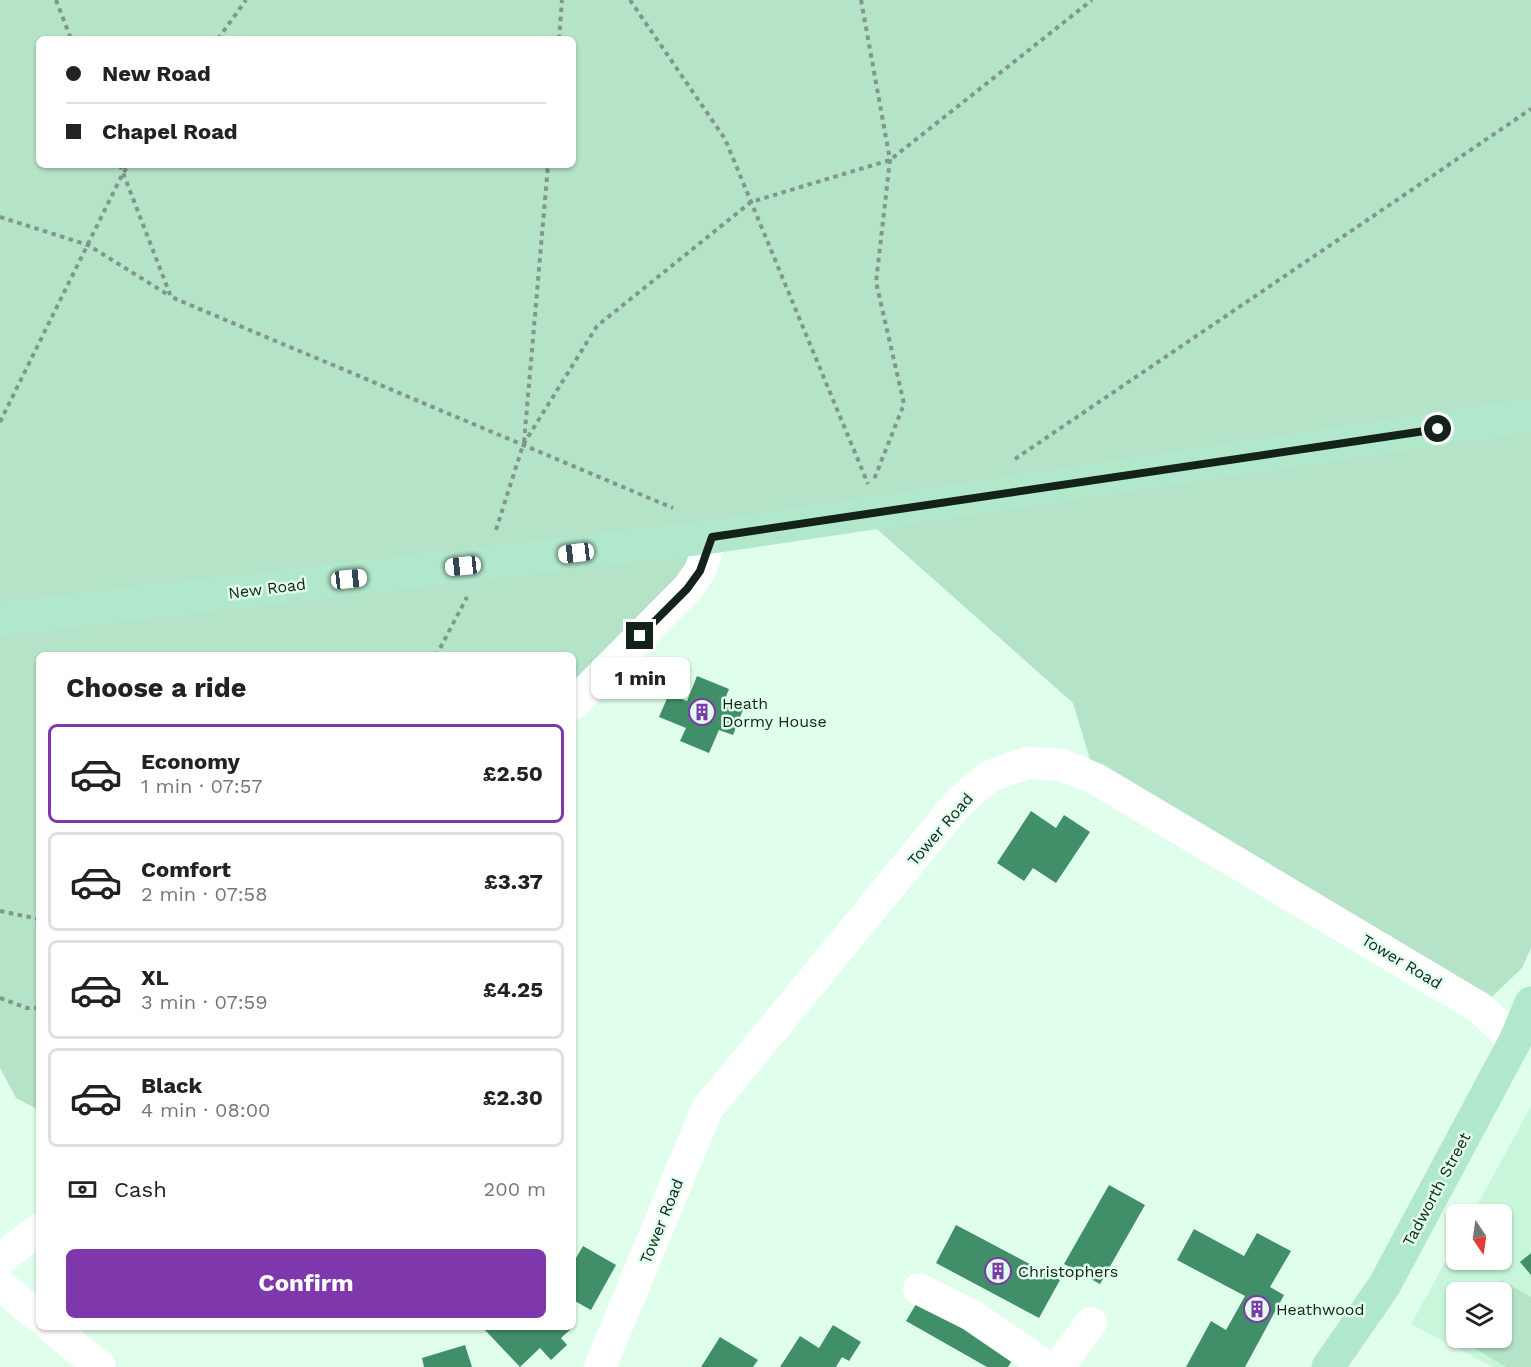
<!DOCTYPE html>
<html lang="en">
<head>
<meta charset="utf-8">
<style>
	:root { --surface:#fff; --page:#f2f2f2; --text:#222; --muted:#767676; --line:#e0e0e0; --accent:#7f38ac }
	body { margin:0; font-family:"Work Sans",sans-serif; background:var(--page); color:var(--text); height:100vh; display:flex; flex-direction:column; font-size:22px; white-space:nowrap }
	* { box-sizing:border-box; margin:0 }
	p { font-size:20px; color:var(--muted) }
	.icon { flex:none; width:33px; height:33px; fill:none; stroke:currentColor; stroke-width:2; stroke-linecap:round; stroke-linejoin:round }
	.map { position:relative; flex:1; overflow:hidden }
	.details { position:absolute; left:36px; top:652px; width:540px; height:678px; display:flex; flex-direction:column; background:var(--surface); border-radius:9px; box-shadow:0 2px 4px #0004 }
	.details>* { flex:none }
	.hud { position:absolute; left:36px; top:36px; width:540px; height:132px; border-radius:9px; box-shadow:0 2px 4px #0004; display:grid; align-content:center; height:132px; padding:0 30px; background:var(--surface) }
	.needle { width:39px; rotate:167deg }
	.controls { position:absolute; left:1446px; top:1204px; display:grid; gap:12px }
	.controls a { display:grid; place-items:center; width:66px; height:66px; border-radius:9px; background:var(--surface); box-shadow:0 2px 4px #0004; font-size:30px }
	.end { position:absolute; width:27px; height:27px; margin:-14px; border:8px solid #14221a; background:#fff; box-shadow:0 0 0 3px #fff }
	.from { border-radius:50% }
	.bubble { position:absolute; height:42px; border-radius:9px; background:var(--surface); box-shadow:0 2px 4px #0004; font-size:20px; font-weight:700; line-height:42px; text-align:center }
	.car { position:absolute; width:18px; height:36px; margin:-18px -9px; border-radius:8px; box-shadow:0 0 4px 2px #0007; background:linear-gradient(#fff 24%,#345 0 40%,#fff 0 76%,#345 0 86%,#fff 0) }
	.hud b { display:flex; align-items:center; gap:21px; height:57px; font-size:22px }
	.hud b+b { border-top:2px solid var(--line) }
	.hud i { width:15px; height:15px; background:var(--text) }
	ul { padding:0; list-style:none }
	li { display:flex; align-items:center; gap:18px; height:99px; margin:0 12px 9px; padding:0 18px; border:3px solid var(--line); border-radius:9px }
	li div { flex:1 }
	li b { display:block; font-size:22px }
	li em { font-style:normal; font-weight:700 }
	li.current { border-color:var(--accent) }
	li>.icon { width:54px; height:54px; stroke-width:1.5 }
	h2 { padding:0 30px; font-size:27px; line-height:72px }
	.pay { display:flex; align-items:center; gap:15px; height:66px; padding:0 30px; font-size:22px }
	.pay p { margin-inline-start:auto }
	.button { display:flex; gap:12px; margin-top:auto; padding:12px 30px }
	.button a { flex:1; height:69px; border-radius:9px; background:var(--accent); color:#fff; font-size:24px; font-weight:700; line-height:69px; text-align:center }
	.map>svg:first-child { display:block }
	.built { fill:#c7f6db; fill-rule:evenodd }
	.green { fill:#b4e3c8; fill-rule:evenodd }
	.building { fill:#418f68 }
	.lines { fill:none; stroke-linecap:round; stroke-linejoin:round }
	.path { stroke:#809789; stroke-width:4; stroke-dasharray:4.5 4.5; stroke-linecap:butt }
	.minor { stroke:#fff; stroke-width:32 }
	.major { stroke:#b1e8cb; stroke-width:33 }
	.route { stroke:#14221a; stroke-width:8 }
	.labels { text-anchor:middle; stroke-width:5; stroke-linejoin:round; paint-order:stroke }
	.street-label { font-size:16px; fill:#14221a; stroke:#dffeeb }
	.poi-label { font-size:16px; fill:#14221a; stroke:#dffeeb; text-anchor:start }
</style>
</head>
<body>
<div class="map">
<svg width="1531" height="1367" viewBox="0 0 1531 1367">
	<rect width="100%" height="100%" fill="#dffeeb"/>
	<!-- built -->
	<path class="built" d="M1531,1106V1367H1493L1411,1324L1456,1243V1260H1502V1215H1472ZM1456,1293H1502V1338H1456Z"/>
	<!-- green -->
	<path class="green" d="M0,0H1531V948L1522,968L1480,1008L1096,779L1073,703L860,514L712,537L573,704V656H39V1110L16,1098L0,1068ZM39,39H573V165H39Z
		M1501,1280L1531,1297V1367H1506L1464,1342L1466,1338H1502V1293H1493Z"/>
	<!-- building -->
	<path class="building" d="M697,676L729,689L725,699L744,707L733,735L719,730L709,753L680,741L686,728L659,717L669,694L687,701Z
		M1031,811L1056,828L1064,815L1090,832L1056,883L1033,868L1024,881L997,863Z
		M1109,1185L1145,1205L1100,1284L1064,1264Z
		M956,1225L1060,1280L1039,1318L936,1263Z
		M1194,1229L1244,1256L1257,1233L1291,1251L1270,1287L1284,1295L1245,1367H1186L1211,1321L1226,1330L1245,1296L1177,1260Z
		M583,1246L616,1265L591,1310L573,1300V1263Z
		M1531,1253V1275L1520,1262Z
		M919,1299L1016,1354L1008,1367H987L906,1321Z
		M833,1325L861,1342L849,1361L842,1357L836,1367H780L800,1336L819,1348Z
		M488,1328H572L561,1338L567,1345L551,1360L540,1348L520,1367L485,1330Z
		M720,1337L758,1360L753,1367H701Z
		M465,1345L472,1367H424L422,1358Z"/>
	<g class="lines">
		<!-- path -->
		<path class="path" d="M56,0L71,39
			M630,0L725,139L868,484
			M861,0L890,160L876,282L904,404L873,482
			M218,39L246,0
			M559,39L562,0
			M120,165L171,297L673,508
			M0,217L88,245L170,296
			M0,422L123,173L129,165
			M524,442L548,165
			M1015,459L1531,109
			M496,530L523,445L597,326L751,202L890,160L1092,0
			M436,656L467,597
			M0,911L39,919
			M0,998L27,1008H39"/>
		<!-- minor -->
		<path class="minor" d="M573,704L687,589L700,571L712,537
			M0,1260L39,1229
			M0,1285L39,1317
			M919,1289L971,1315L1047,1367
			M52,1328L100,1367
			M600,1367L707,1109L959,802L990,776L1027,763L1062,765L1096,779L1480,1008L1515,1041
			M1059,1367L1091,1323"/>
		<!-- major -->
		<path class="major" d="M0,619L712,537L1531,415
			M1328,1367L1384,1286L1515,1041L1531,1003"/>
	</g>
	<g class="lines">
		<!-- route -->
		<path class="route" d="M640,636L687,589L700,571L712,537L1438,429"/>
	</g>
	<!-- icons -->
	<defs>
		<symbol id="building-ring" viewBox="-11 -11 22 22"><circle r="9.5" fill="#dffeeb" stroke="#7f38ac" stroke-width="1.5"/><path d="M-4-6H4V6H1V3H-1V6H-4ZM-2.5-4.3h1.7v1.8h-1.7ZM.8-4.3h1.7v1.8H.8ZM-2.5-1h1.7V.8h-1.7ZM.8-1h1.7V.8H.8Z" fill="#7f38ac"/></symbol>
	</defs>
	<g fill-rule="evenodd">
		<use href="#building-ring" x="687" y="697" width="30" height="30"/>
		<use href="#building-ring" x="983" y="1256" width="30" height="30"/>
		<use href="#building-ring" x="1242" y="1294" width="30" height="30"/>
	</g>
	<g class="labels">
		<!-- street labels -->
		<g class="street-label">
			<text transform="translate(267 588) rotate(-7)" y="6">New Road</text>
			<text transform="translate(940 829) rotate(-49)" y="6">Tower Road</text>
			<text transform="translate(1402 961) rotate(31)" y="6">Tower Road</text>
			<text transform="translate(1436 1189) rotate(-62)" y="6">Tadworth Street</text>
			<text transform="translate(661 1221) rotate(-68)" y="6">Tower Road</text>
		</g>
		<!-- poi labels -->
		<g class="poi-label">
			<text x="722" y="709">Heath<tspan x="722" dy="18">Dormy House</tspan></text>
			<text x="1018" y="1277">Christophers</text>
			<text x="1276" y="1315">Heathwood</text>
		</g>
	</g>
</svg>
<div class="controls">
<a><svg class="needle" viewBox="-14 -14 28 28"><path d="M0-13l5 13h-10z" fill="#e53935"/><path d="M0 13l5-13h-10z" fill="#767676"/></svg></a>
<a><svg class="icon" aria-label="layers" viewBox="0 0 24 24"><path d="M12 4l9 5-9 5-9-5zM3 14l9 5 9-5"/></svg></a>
</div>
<i class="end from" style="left:1438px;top:429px"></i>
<i class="end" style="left:640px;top:636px"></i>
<div class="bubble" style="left:591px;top:657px;width:99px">1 min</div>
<i class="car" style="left:576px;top:553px;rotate:263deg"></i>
<i class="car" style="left:463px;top:566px;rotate:264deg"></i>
<i class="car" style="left:349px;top:579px;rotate:84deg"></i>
<div class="hud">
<b><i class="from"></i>New Road</b>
<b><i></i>Chapel Road</b>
</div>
<section class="details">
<h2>Choose a ride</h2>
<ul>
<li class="current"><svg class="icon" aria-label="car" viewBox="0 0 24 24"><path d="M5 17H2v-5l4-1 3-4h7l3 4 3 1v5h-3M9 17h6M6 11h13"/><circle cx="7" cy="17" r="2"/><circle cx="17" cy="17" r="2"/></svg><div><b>Economy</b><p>1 min · 07:57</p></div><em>£2.50</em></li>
<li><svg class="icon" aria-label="car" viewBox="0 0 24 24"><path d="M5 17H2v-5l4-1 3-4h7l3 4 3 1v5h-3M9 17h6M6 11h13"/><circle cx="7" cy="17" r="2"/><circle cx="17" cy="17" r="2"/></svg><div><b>Comfort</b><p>2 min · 07:58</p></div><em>£3.37</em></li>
<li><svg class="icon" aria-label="car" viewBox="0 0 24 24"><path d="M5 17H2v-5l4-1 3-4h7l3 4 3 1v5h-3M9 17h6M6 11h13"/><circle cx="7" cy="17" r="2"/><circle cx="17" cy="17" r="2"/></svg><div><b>XL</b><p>3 min · 07:59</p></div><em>£4.25</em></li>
<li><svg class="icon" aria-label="car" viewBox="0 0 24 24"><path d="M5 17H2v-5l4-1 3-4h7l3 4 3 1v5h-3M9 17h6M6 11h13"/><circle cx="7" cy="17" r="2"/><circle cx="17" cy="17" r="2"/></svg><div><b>Black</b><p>4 min · 08:00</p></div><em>£2.30</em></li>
</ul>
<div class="pay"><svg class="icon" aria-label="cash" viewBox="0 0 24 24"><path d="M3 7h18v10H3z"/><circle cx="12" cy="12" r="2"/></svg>Cash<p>200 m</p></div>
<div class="button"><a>Confirm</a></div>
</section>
</div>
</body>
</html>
